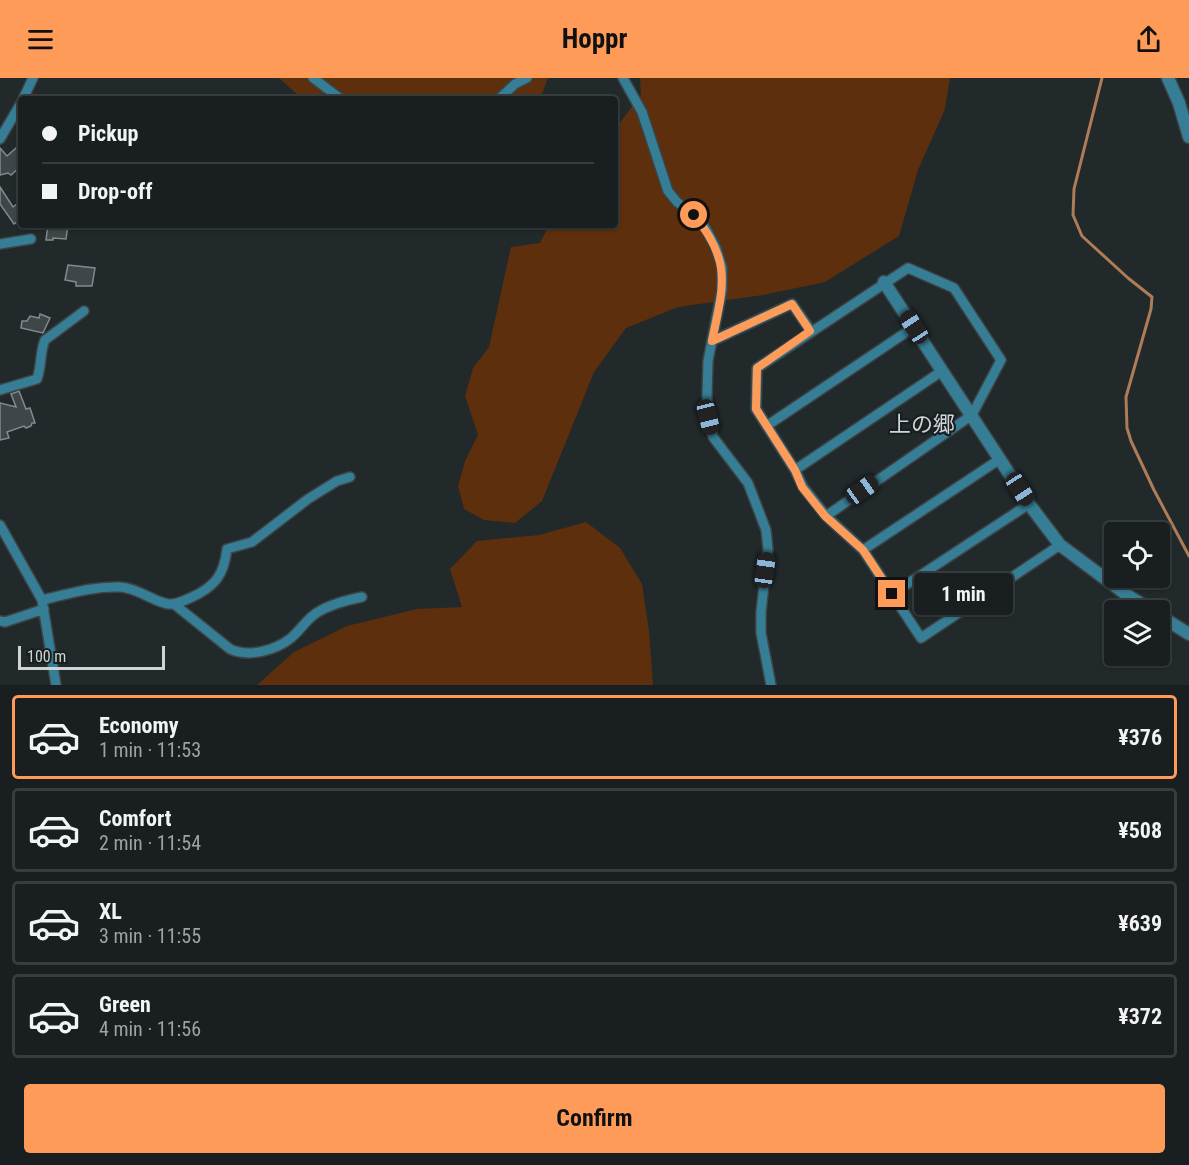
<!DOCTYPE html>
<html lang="en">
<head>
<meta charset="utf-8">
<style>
	:root { --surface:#191f20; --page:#262c2d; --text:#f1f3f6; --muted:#9fa2a5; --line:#373d3e; --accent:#fe9b59 }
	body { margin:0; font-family:"Roboto Condensed","Noto Sans JP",sans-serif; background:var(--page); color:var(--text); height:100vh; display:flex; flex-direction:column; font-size:22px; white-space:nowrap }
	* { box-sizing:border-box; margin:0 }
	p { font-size:20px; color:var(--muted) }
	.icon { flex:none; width:33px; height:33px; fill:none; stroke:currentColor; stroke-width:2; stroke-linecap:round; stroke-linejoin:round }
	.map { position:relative; height:607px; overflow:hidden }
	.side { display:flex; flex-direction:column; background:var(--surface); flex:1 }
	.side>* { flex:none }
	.hud { position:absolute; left:18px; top:18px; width:600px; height:132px; border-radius:6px; box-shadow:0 2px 4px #0004,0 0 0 2px var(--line); display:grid; align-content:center; height:132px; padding:0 24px; background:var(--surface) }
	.fabs { position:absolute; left:1104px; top:444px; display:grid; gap:12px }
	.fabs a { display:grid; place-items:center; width:66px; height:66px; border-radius:6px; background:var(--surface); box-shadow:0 2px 4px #0004,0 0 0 2px var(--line); font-size:30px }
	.scale { position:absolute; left:18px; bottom:15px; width:147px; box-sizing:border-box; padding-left:6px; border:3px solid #d0d4d6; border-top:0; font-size:16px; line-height:21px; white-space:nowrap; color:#d0d4d6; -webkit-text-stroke:4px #181f21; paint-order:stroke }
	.end { position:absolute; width:27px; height:27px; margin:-14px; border:8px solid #fe9b59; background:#111; box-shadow:0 0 0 3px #111 }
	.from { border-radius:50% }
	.bubble { position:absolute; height:42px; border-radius:6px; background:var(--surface); box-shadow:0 2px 4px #0004,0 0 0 2px var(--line); font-size:20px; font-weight:700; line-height:42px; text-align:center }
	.car { position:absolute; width:18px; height:36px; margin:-18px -9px; border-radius:8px; box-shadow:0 0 4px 2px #0007; background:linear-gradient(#222 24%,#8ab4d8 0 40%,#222 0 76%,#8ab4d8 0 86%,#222 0) }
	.hud b { display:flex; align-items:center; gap:21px; height:57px; font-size:22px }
	.hud b+b { border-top:2px solid var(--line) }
	.hud i { width:15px; height:15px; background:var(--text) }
	ul { padding:10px 0 0; list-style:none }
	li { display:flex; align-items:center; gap:18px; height:84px; margin:0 12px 9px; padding:0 12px; border:3px solid var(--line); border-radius:6px }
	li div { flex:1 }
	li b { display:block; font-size:22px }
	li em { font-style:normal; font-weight:700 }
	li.active { border-color:var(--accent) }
	li>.icon { width:54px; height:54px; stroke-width:1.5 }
	.cta { display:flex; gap:12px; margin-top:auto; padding:12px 24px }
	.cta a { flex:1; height:69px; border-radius:6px; background:var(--accent); color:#111; font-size:24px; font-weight:700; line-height:69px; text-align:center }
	header { display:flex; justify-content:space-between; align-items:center; height:78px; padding:0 24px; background:var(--accent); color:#111; font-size:27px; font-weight:700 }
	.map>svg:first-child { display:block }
	.green { fill:#5d2f0c }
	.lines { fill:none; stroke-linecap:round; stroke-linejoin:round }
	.stream { stroke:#ae7c57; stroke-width:3 }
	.building { fill:#3e4648; stroke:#818a8d; stroke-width:1.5 }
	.minor-casing { stroke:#3d4446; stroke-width:12 }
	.tertiary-casing { stroke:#3d4446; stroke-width:15 }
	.minor { stroke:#367e95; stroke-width:9 }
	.tertiary { stroke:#367e95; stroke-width:12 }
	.route { stroke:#fe9b59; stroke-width:8 }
	.labels { text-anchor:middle; stroke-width:4.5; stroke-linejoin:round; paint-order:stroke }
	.quarter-label { font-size:22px; fill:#d0d4d6; stroke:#181f21 }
</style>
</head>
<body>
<header><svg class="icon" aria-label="menu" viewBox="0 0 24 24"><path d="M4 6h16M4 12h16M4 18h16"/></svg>Hoppr<svg class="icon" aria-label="share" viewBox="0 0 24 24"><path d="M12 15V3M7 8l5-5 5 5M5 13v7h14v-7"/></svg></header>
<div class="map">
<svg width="1189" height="607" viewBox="0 0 1189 607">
	<rect width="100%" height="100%" fill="#21292b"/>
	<!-- green -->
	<path class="green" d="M279,0H548L540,21H302Z
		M640,0H950L945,31L918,92L899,158L825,204L763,217L678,229L626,250L594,294L542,423L515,445L484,442L464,431L458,408L465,383L478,357L465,318L473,290L489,269L511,169L540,165L549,147H615V51L641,17Z
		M586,444L620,470L642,506L649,553L653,607H257L294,574L347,548L417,531L462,529L450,491L477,463L539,457Z"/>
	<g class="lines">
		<!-- stream -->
		<path class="stream" d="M1102,0L1074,111L1073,137L1082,158L1128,200L1152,219L1151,231L1126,319L1127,350L1131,363L1154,412L1189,478"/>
	</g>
	<!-- building -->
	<path class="building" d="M0,70L7,78L16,70L21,75V88L11,97L8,95L0,97Z
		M0,109L13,129L21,123V141L14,146L0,126Z
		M48,147H68L66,161L53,160V162H46Z
		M68,187L95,190L92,208H76V204L65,202Z
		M40,236L50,240L43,255L21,250L22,243H27L30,238L39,240Z
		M19,313L26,331L30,330L35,345H32L31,348L26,350L24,348L7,354L9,360L0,362V325L16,329L11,316Z"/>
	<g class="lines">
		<defs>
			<path id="minor" d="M313,0L341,21
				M623,0L642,34L668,113L677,124L694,137L706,151L716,170L722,189V212L708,283L707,318L708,339L713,359L748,405L766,452L768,471L761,534V555L771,607
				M23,21L33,0
				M499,21L515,6L527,0
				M0,61L21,25
				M0,166L31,161
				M712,263L792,226L811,253
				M0,312L37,301C42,287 40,272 45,262L84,233
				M768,347L914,249
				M795,392L942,293
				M826,438L972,337L1001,282L954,210L908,190L757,290L756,331L795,392L803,409L826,438L863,472L921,560L1060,467
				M0,447L42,522L56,607
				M863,472L1000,381
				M892,516L1029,426
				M42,522C68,516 93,508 120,509C138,510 152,523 168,526C176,527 183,523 190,520C215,509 224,497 227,471L252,464L308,421L337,403L350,399
				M174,526L230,571C249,580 276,572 291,560C301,552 307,540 318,534C331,526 347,522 362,519
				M0,543L5,544L44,531"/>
			<path id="tertiary" d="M1168,0L1179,25L1189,59
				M884,204L1029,426L1060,467L1127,517L1151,532
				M1160,538L1189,556"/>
		</defs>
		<!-- minor casing -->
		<use href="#minor" class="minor-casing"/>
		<!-- tertiary casing -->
		<use href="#tertiary" class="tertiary-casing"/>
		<!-- minor -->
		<use href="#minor" class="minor"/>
		<!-- tertiary -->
		<use href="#tertiary" class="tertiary"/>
	</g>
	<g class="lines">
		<!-- route -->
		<path class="route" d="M694,137C733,184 723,209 712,263L792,226L810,253L757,290L756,331L795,392L802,409L825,438L863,472L892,516"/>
	</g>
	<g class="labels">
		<!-- quarter labels -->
		<g class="quarter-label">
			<text x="922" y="354">上の郷</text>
		</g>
	</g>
</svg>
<div class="fabs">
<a><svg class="icon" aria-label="locate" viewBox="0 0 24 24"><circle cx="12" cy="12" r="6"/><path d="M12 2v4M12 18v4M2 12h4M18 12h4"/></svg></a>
<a><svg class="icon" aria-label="layers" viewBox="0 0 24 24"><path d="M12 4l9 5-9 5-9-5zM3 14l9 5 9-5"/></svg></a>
</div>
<div class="scale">100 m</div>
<i class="end from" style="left:694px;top:137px"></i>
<i class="end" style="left:892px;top:516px"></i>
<div class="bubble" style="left:914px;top:495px;width:99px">1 min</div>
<i class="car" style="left:914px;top:249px;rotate:327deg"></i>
<i class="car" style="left:708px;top:339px;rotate:166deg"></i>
<i class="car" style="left:1020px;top:411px;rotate:147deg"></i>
<i class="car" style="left:862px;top:412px;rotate:55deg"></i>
<i class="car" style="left:765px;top:492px;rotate:8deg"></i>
<div class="hud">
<b><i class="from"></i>Pickup</b>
<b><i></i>Drop-off</b>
</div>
</div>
<section class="side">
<ul>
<li class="active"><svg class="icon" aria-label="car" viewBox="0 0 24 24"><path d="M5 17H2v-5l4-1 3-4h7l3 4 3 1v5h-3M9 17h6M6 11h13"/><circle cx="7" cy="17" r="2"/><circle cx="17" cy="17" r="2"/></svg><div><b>Economy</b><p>1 min · 11:53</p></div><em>¥376</em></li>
<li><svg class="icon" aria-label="car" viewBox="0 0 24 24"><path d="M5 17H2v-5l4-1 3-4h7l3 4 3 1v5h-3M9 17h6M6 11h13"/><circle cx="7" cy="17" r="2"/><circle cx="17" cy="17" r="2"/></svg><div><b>Comfort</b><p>2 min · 11:54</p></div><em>¥508</em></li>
<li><svg class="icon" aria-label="car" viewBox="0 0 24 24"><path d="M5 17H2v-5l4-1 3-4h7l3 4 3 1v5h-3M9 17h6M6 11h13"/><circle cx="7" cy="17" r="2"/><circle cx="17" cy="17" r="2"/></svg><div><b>XL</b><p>3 min · 11:55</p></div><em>¥639</em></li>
<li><svg class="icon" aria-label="car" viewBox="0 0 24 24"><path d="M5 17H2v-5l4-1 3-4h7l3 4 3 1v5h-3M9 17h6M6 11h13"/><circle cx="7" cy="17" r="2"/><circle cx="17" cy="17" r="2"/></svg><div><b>Green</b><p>4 min · 11:56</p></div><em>¥372</em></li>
</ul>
<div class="cta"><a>Confirm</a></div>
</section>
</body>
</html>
